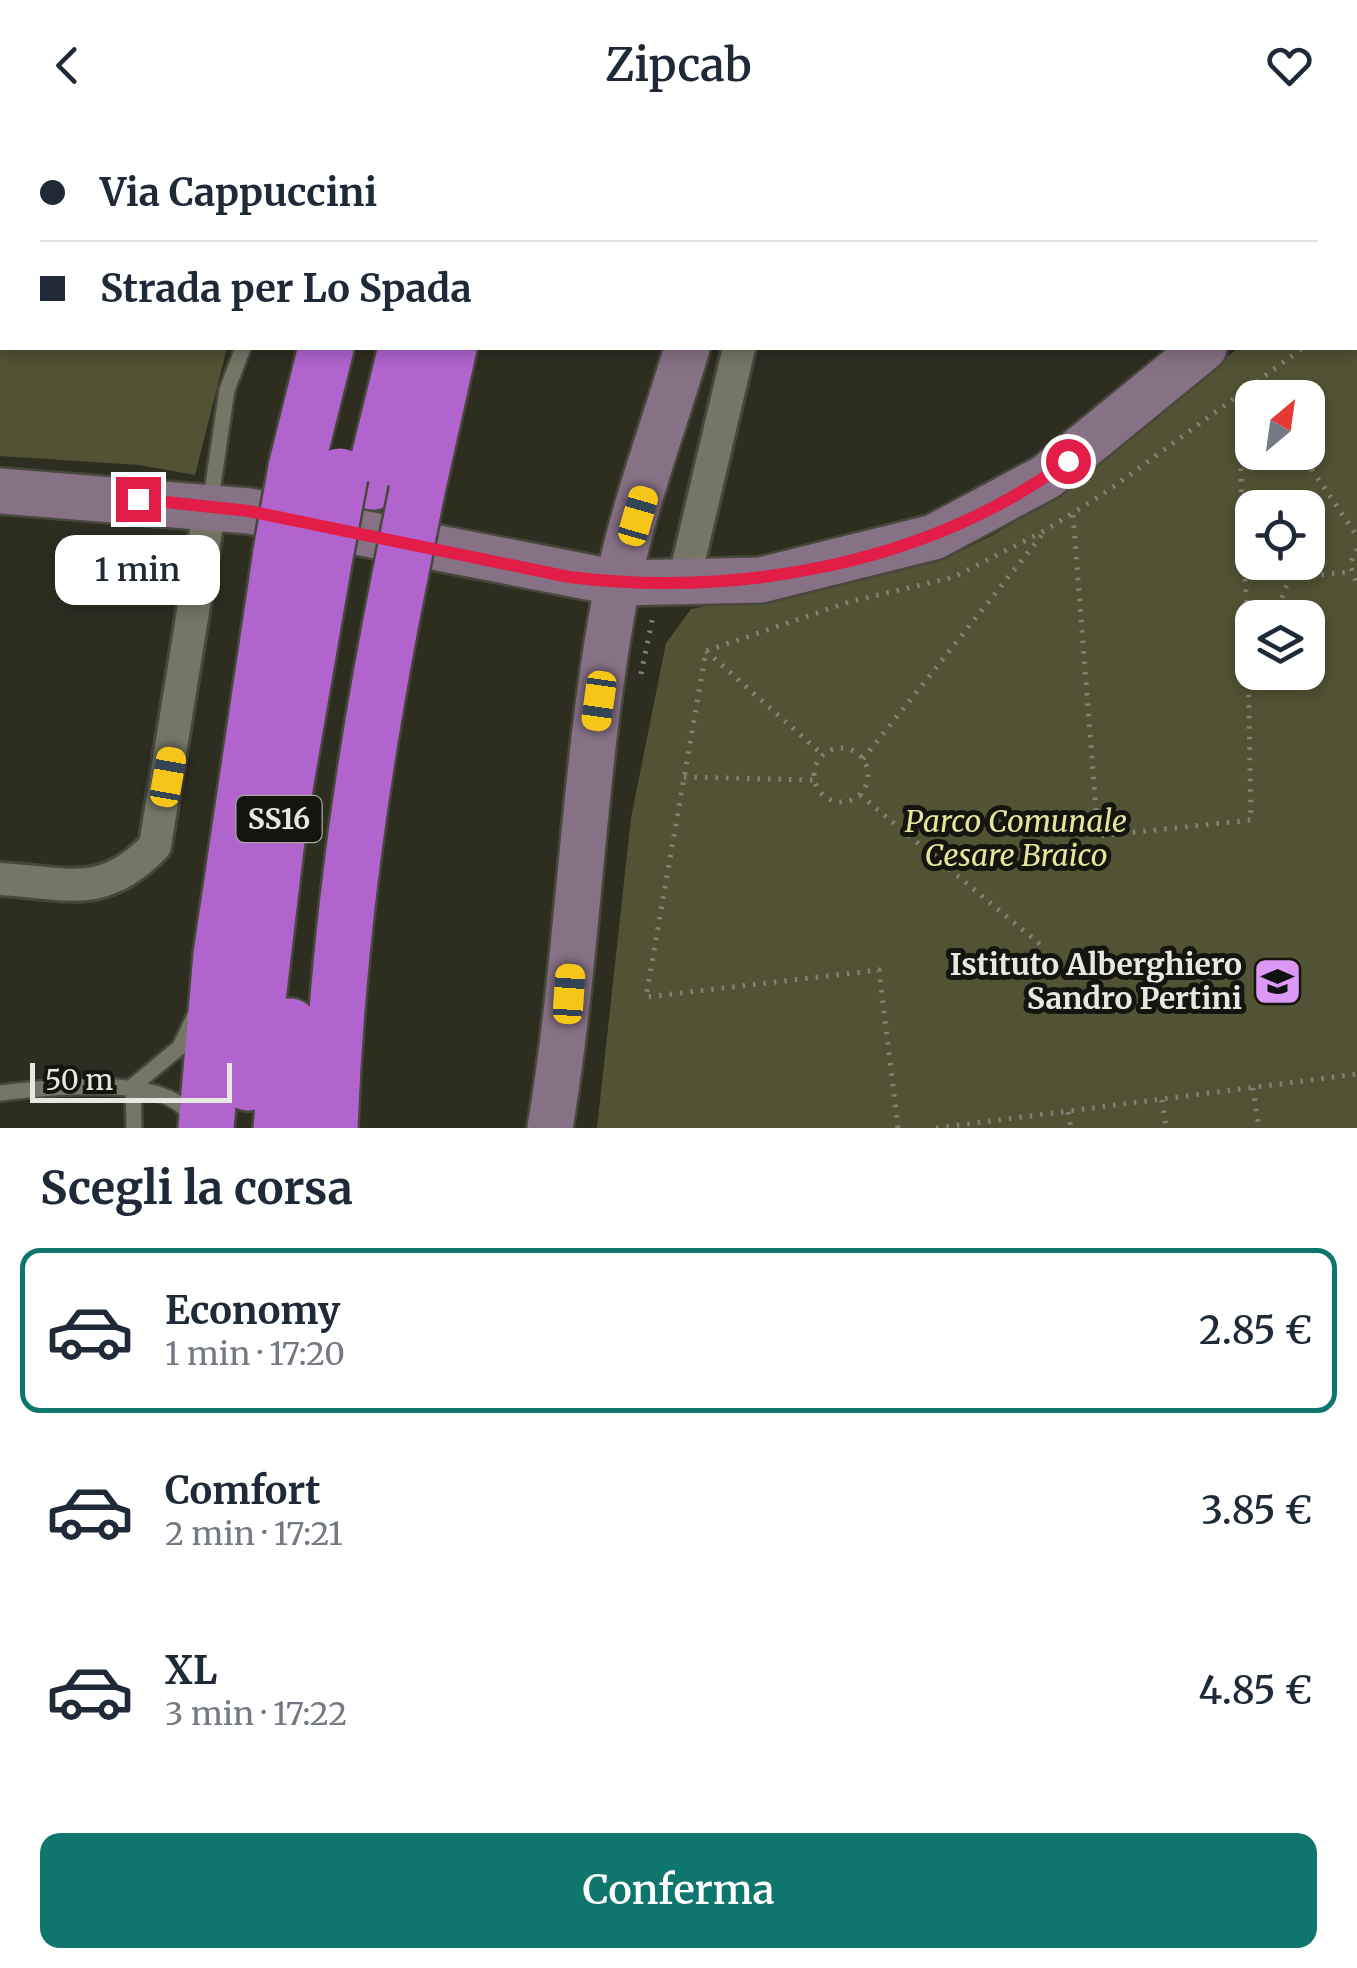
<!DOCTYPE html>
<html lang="it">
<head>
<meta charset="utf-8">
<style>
	:root { --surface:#fff; --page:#f6f6f7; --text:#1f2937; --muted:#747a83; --line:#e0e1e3; --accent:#0f766e }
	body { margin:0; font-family:Merriweather,serif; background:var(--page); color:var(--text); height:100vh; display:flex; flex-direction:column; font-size:38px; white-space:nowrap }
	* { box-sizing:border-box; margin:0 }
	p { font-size:32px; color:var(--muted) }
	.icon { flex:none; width:55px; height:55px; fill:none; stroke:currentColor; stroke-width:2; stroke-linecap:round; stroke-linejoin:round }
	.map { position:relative; height:998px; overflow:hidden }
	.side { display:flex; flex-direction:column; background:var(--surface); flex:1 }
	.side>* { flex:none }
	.top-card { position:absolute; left:0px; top:0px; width:1358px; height:220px; box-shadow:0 5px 15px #0003; display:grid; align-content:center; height:220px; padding:0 40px; background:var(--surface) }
	.needle { width:65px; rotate:29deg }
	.buttons { position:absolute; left:1235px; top:250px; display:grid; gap:20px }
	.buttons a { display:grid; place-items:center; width:90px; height:90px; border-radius:20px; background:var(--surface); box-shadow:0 5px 15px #0003; font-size:50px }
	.scale { position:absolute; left:30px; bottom:25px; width:202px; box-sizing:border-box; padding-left:10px; border:5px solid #e7e8df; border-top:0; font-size:28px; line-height:35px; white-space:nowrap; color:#e7e8df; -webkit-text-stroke:8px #15150f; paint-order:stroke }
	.end { position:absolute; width:45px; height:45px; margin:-22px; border:12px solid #e11d48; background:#fff; box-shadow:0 0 0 5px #fff }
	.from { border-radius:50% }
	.bubble { position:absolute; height:70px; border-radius:20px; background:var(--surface); box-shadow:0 5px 15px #0003; font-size:32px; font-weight:600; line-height:70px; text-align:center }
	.car { position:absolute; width:30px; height:60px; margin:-30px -15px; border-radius:12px; box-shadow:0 0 8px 2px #0007; background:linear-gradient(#f5c518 24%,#345 0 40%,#f5c518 0 76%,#345 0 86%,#f5c518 0) }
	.top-card b { display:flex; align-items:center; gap:35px; height:95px; font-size:38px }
	.top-card b+b { border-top:2px solid var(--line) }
	.top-card i { width:25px; height:25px; background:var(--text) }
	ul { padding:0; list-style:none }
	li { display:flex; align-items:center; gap:30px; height:165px; margin:0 20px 15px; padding:0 20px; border:5px solid transparent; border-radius:20px }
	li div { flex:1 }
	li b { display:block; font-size:38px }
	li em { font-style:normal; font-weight:600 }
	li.selected { border-color:var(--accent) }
	li>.icon { width:90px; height:90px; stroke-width:1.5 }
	h2 { padding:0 40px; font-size:45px; line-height:120px }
	.button { display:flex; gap:20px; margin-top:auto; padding:20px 40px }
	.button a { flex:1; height:115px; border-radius:20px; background:var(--accent); color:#fff; font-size:40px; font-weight:600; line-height:115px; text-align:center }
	header { display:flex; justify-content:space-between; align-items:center; height:130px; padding:0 40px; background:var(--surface); font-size:45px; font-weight:600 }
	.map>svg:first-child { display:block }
	.green { fill:#525234; fill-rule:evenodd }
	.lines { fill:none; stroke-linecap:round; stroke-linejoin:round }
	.lane-casing { stroke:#47483c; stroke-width:20 }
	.street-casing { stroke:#47483c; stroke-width:38 }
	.secondary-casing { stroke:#47483c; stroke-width:50 }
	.highway-casing { stroke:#47483c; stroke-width:60 }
	.path { stroke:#818176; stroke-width:5; stroke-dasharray:2.5 8; stroke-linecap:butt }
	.lane { stroke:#757666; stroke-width:15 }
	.street { stroke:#757666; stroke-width:32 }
	.secondary { stroke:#877185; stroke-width:45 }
	.highway { stroke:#b164ce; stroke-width:55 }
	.highway-bridge-casing { stroke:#47483c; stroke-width:60; stroke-linecap:butt }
	.highway-bridge { stroke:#b164ce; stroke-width:55 }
	.route { stroke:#e11d48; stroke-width:12 }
	.labels { text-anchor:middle; stroke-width:10; stroke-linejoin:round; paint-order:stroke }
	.shield { fill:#15150f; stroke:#a8a9a1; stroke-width:2.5 }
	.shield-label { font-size:28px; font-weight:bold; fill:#e7e8df }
	.park-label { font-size:30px; font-style:italic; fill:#e5e69a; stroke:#15150f }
	.poi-label { font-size:30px; font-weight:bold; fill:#e7e8df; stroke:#15150f; text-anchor:end }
</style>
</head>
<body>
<header><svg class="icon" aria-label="back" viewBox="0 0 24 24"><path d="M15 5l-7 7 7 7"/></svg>Zipcab<svg class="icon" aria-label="heart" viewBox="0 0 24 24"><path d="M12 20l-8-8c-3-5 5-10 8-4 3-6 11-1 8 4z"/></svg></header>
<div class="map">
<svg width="1357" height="998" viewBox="0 0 1357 998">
	<rect width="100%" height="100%" fill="#2d2d20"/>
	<!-- green -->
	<path class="green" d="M0,0H304L2,2V218H227L195,345L139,335L0,326Z
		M1357,124V998H597L631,688L666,513L691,479L938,432L993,405L1069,359L1238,218H1355ZM1252,268H1308V322H1252ZM1252,378H1308V432H1252ZM1252,488H1308V542H1252Z"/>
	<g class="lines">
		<defs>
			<path id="lane" d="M320,2L321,0
				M210,375L227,260L243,218
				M133,956L180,917L195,885
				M133,956L134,998
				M0,963C42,958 176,941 193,992"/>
			<path id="street" d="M1267,0V2
				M988,2L1006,0
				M684,451L739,218
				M0,749C69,753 103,770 155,716L210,376"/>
			<path id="secondary" d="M742,2V0
				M1355,99L1357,97
				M0,361L249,381L618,453L761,450L934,407L1046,347L1204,218
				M550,998C580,819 582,636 617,457C633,377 664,296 687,218"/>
			<path id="highway" d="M407,2L408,0
				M466,2L467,0
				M296,338L326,218
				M373,352L406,218
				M417,361L449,218
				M248,953L279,693L324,432
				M206,998L221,825L281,422
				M281,998L290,896
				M330,998C337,811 363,629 400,446"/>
		</defs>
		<!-- lane casing -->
		<use href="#lane" class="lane-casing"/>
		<!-- street casing -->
		<use href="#street" class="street-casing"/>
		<!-- secondary casing -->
		<use href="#secondary" class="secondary-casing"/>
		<!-- highway casing -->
		<use href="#highway" class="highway-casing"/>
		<!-- path -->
		<path class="path" d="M792,2L794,0
			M1355,179L1357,178
			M1253,254L1263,268
			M1239,265L1243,427
			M1300,322L1357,406
			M1073,385L1098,706L1251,690L1247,474
			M1357,419L1350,434L1357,455
			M1252,424L1243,427L1247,474L1268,476L1281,470L1290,447L1283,432
			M1290,447L1350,442
			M706,521L823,625
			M641,544L653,486
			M814 645a27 27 0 1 1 54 0a27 27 0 1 1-54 0Z
			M863,629L1042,405
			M684,647L814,650
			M860,665L1041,815
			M1253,958L1259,998
			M1162,970L1166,998
			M1068,982L1071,998
			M898,998L879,840L646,867L706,521L849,472L954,447L1046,400L1109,360L1303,218
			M936,998L1357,944"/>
		<!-- lane -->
		<use href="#lane" class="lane"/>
		<!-- street -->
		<use href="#street" class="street"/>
		<!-- secondary -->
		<use href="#secondary" class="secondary"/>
		<!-- highway -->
		<use href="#highway" class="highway"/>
		<defs>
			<path id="highway-bridge" d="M281,422L296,338
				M324,432L340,346
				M400,446L417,361"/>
		</defs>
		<!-- highway-bridge casing -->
		<use href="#highway-bridge" class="highway-bridge-casing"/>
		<!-- highway-bridge -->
		<use href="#highway-bridge" class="highway-bridge"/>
	</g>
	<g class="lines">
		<!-- route -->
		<path class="route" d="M138,369L249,381L569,447C739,468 928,434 1068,331"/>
	</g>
	<!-- icons -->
	<defs>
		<symbol id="school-square" viewBox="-11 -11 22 22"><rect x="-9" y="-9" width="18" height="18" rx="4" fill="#db99f5" stroke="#15150f"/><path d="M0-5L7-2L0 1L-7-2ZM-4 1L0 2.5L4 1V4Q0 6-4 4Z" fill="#111"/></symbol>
	</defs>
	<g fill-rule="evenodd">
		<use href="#school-square" x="1250" y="824" width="55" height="55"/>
	</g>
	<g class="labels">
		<!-- shield labels -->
		<rect class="shield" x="236.5" y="666" width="85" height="46" rx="8"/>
		<g class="shield-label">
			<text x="279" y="699">SS16</text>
		</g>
		<!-- park labels -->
		<g class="park-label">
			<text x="1016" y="702">Parco Comunale<tspan x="1016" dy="34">Cesare Braico</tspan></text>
		</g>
		<!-- poi labels -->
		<g class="poi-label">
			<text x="1242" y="845">Istituto Alberghiero<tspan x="1242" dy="34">Sandro Pertini</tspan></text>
		</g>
	</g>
</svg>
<div class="buttons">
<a><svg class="needle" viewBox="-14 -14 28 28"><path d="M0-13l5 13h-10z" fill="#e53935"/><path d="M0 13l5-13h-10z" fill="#747a83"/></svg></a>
<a><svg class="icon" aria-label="locate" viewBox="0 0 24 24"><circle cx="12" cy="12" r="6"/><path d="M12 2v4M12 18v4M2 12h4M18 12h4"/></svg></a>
<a><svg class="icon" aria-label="layers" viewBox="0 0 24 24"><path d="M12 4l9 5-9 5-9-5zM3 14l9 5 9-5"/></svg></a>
</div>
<div class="scale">50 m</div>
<i class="end from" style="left:1068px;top:331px"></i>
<i class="end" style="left:138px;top:369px"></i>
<div class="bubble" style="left:55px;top:405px;width:165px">1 min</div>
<i class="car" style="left:638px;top:386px;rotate:16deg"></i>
<i class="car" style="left:599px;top:571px;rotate:188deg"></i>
<i class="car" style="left:168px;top:647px;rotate:10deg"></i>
<i class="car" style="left:569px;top:864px;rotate:4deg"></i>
<div class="top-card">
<b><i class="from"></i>Via Cappuccini</b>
<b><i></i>Strada per Lo Spada</b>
</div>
</div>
<section class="side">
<h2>Scegli la corsa</h2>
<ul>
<li class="selected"><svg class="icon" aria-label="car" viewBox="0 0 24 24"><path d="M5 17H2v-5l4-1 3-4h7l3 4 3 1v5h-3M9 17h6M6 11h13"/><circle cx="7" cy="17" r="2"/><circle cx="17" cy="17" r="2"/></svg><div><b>Economy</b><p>1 min · 17:20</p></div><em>2.85 €</em></li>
<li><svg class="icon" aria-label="car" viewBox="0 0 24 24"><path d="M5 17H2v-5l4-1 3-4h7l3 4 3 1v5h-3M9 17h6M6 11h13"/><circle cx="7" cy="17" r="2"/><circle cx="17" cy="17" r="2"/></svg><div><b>Comfort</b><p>2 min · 17:21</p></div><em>3.85 €</em></li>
<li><svg class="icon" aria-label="car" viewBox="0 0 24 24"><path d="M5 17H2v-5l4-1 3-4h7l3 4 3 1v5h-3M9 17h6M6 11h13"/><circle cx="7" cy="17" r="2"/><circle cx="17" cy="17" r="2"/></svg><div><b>XL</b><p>3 min · 17:22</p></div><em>4.85 €</em></li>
</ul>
<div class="button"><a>Conferma</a></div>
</section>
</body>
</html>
